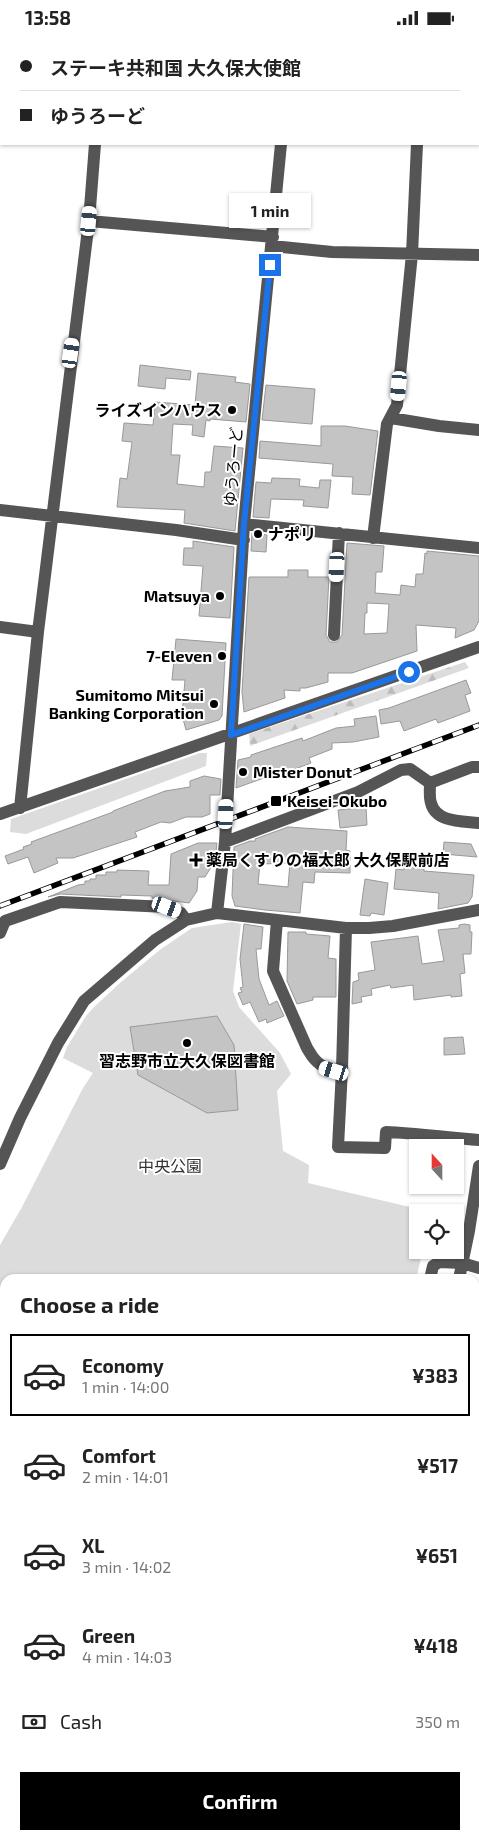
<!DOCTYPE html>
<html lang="en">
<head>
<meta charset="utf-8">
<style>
	:root { --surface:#fff; --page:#f6f6f6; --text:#222; --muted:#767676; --line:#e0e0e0; --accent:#000 }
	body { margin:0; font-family:"Exo 2","Noto Sans JP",sans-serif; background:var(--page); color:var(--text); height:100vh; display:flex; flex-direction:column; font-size:19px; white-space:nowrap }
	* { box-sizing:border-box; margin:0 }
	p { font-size:16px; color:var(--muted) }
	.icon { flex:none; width:28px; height:28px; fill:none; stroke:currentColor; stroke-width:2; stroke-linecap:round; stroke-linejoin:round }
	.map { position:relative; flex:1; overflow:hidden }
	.drawer { position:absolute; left:0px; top:1239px; width:480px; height:566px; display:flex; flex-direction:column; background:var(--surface); border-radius:15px 15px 0 0; box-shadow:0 1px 4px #0004 }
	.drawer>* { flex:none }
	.top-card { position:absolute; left:0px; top:0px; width:480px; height:110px; box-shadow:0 1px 4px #0004; display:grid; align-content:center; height:110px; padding:0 20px; background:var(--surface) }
	.needle { width:32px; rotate:339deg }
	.buttons { position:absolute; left:409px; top:1104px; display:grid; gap:10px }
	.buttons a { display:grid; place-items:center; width:55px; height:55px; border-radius:0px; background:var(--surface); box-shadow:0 1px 4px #0004; font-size:25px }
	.end { position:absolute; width:22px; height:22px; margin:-11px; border:6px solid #1a73e8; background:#fff; box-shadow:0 0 0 2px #fff }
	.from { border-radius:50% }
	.bubble { position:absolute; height:35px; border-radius:0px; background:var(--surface); box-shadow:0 1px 4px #0004; font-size:16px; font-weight:700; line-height:35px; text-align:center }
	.car { position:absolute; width:15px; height:30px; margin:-15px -8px; border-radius:6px; box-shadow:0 0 4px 1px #0007; background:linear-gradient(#fff 24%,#345 0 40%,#fff 0 76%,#345 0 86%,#fff 0) }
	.top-card b { display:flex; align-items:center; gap:18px; height:48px; font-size:19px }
	.top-card b+b { border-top:1px solid var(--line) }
	.top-card i { width:12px; height:12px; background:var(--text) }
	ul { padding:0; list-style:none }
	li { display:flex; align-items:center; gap:15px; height:82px; margin:0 10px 8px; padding:0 10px; border:2px solid transparent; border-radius:0px }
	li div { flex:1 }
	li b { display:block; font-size:19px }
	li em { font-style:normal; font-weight:700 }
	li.on { border-color:var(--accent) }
	li>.icon { width:45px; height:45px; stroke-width:1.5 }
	h2 { padding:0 20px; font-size:22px; line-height:60px }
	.pay { display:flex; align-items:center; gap:12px; height:55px; padding:0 20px; font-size:19px }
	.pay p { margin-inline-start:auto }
	.action { display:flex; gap:10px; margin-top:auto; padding:10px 20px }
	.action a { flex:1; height:58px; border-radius:0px; background:var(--accent); color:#fff; font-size:20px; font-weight:700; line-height:58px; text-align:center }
	.status { display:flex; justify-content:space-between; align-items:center; height:35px; padding:0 25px; background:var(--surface); direction:ltr }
	.status svg { height:14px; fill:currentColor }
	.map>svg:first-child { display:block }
	.forest { fill:url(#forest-firs) }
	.park { fill:#dcdcdc }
	.building { fill:#c4c4c4; stroke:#999; fill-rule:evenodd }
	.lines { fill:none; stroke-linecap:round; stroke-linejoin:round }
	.major-casing { stroke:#dbdbdb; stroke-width:15 }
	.minor { stroke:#555; stroke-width:12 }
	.major { stroke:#000; stroke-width:12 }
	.rail-casing { stroke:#000; stroke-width:5.5 }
	.rail { stroke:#fff; stroke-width:4; stroke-dasharray:11; stroke-linecap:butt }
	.route { stroke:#1a73e8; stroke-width:6 }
	.poi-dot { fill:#000; stroke:#fff; stroke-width:2 }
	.labels { text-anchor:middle; stroke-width:4; stroke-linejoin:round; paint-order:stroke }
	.poi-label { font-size:16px; font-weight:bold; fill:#000; stroke:#fff; text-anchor:end }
	.street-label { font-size:16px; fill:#000; stroke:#fff }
	.park-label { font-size:16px; fill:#333; stroke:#fff }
</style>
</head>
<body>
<div class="status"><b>13:58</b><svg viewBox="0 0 49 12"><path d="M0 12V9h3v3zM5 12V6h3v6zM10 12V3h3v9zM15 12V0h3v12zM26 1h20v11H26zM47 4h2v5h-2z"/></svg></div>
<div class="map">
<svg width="479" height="1804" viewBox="0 0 479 1804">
	<defs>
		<pattern id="forest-firs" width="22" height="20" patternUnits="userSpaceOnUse" patternTransform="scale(1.25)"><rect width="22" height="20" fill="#dcdcdc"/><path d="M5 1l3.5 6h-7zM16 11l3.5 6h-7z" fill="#bbb"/></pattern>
	</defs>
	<rect width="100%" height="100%" fill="#fff"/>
	<!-- forest -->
	<path class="forest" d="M465,627L469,633L250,711L249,699Z"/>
	<!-- park -->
	<path class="park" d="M200,718H207L206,731L26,799L10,797L11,784Z
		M232,887L241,889L233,956L239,972L280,1018L291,1039L277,1056L283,1116L309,1130L308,1148L431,1177L418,1178V1215H423L416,1244H5V1364L0,1356V1210L22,1172L83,1053L93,1038L63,1023L67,1012L86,981L94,972L121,947L161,914L192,893Z"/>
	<!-- building -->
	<path class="building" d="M140,330L191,336L190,345L166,343L165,354L138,351Z
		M198,338L236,342L235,347L250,349L246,387L210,384V386L206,385L204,402L192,400L193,390L173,389L171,420H180L177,449L204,452L205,437H211L214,411L243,413L235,496L184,488L185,475L117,472L120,443L127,444L132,407L122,406L124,388L153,390L155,367L195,370Z
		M266,350L315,354L312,389L262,385Z
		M321,391H345L378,396L370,460L352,459L353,442L332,441L333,429L259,423L260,406L321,411Z
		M272,443L300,444L299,451L319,453L320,445H331L328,473L303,471L304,465L271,464L269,483L253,482L256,447L271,448Z
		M252,498L267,500L266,517L251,516Z
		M193,506L234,512L230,583L199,581L203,531L183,530L184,513H193Z
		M347,508L384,511L382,537H376L375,558L400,560L401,550L415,552L416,539H423L425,518L427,519V516L479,521V586L474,595L455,603L456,593L416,590L417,616L352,638H328V647L306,653H300V656L284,655L285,663L244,677L242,657L249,542H288V535H308V542H329L326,600L330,607H337L342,600ZM367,568L389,569L387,598L364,599L365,578H367Z
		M176,604L226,608L222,681L219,685L186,695L182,680L185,645H172Z
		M466,645L471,658L465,660L470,676L438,688L436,684L404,696L400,686L381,689L379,675L389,673Z
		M376,681L379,702L353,707L332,708V714L309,723L311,728L287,737L286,735L236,753L238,725L251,722V720L302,703L303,706L336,693L355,691L354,684Z
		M204,741L221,744L220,760H210V779L202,782H186L170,788L161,787L135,797L137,802L73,823H56L58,828L34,838L28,822L8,829L5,821L24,814L23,812L32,809L31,807L113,777V776L165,756L190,752V746Z
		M366,772L367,790L340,793L338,775Z
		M288,792L347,796L346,815L350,816V838L315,837L314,848L303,847L300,878L265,875L235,871L232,861L234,812L250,806H256L255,804ZM290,828L288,852L258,849L260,829Z
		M444,807L471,809L477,822L443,819Z
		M198,808H217L215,826L205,842H198L197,856L189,868L152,863V861L121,860V862L60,859L48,862L78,850L85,849V846H90V844H96V840H106V837H117V835L149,836L148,850H169L171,819Z
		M404,832L424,834V836L474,840L472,862L468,868L438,874L439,858L394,854L396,834L404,835Z
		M365,844L388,848L384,880L371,878L370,881L360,880Z
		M244,889L263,892L261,914H256L259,944L269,970L277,966L284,981L267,988L266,984L259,987L250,967L243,970L238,958L242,957L240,953L243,952L240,924Z
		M464,889L470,890V897H472L471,919H463L465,938L460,939L462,961L451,962V960L414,965L413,950L391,953L390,950L371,954L372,960L361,962L362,967L352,969L353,947L359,945L358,938L375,935L371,907L418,901L422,929L444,926L438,895L459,893V890Z
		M288,897H306V899L330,901L328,923L336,924V962H313V965L297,969L287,946Z
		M217,981L234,1010L238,1075L207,1078L138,1040L130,992Z
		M463,1002L465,1019L444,1020V1003Z"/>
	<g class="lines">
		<defs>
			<path id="major" d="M171,1L177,0
				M0,34H1"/>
		</defs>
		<!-- major casing -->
		<use href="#major" class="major-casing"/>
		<!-- minor -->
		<path class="minor" d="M431,0V1
			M84,1V0
			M285,1V0
			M89,186L273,202
			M272,211L332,217L479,220
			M391,383L439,391L479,395
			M0,475L176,495L244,505
			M244,489L479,513
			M373,503L387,389L397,370L412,219L417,109
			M0,592L38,597
			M334,600L339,498
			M430,748C430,755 429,762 431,768C436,788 463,786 479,788
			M430,748L472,732H479
			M20,773L38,597L89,186L95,109
			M0,779L479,612
			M225,807L358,757L401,735L410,734L430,748
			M217,878L225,807L244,489L281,109
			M277,885L273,936L307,1013L312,1021C320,1032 329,1036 342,1034
			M346,893L342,1034L338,1112L385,1113L386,1097C417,1098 448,1103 479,1105
			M0,898L5,886L60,867L167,872L181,878L186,885
			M0,1129L20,1083L58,1008L84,966L155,905L186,885L217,878L346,893H369L393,891L479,875
			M430,1244L433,1231L439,1227L462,1228L479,1233
			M459,1244L469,1196L479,1131
			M475,1416L479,1417
			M0,1447L5,1459
			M475,1524L479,1527
			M475,1598L479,1599
			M0,1620L5,1624
			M0,1645L5,1639
			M0,1671L5,1673
			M475,1733L479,1727
			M475,1758L479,1759
			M0,1788L5,1790
			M288,1800L292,1804
			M80,1804V1800
			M134,1804L135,1800
			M243,1804L244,1800
			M427,1804L429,1800"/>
		<!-- major -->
		<use href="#major" class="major"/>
		<defs>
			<path id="rail" d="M0,871L479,690"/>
		</defs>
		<!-- rail casing -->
		<use href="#rail" class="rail-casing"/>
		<!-- rail -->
		<use href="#rail" class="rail"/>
	</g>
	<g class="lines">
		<!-- route -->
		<path class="route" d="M270,230L244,489L231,700L409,637"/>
	</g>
	<!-- markers -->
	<g class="poi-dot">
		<circle cx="232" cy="375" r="5"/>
		<circle cx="258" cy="499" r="5"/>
		<circle cx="220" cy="561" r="5"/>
		<circle cx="222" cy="621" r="5"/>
		<circle cx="214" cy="669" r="5"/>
		<circle cx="243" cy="737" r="5"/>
		<rect x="270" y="760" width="12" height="12" rx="2.5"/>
		<path d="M193.5 817.5h5v5h5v5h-5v5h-5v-5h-5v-5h5z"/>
		<circle cx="187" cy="1008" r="5"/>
	</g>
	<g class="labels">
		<!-- poi labels -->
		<g class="poi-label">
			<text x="222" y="381">ライズインハウス</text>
			<text x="268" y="505" text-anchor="start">ナポリ</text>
			<text x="210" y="567">Matsuya</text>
			<text x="212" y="627">7-Eleven</text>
			<text x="204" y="666">Sumitomo Mitsui<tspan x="204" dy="18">Banking Corporation</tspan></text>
			<text x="253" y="743" text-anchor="start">Mister Donut</text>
			<text x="287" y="772" text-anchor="start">Keisei-Okubo</text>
			<text x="206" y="831" text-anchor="start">薬局くすりの福太郎 大久保駅前店</text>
			<text x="187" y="1032" text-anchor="middle">習志野市立大久保図書館</text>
		</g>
		<!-- street labels -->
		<g class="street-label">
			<text transform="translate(233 432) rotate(-85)" y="6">ゆうろーど</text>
		</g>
		<!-- park labels -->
		<g class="park-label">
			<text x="170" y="1137">中央公園</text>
		</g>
	</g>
</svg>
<div class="buttons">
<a><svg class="needle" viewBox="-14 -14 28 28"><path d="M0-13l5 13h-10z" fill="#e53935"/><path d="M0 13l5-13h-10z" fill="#767676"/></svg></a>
<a><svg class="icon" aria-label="locate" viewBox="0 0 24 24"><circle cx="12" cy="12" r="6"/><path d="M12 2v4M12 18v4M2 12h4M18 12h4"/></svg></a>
</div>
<i class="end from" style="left:409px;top:637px"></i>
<i class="end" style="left:270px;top:230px"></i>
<div class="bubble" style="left:229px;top:158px;width:82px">1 min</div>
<i class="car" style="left:89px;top:186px;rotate:5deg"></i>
<i class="car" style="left:71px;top:318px;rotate:8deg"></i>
<i class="car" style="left:399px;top:351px;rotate:185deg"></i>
<i class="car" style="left:337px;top:532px;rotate:183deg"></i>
<i class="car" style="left:226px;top:779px;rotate:3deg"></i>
<i class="car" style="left:167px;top:872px;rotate:110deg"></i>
<i class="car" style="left:334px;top:1036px;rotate:287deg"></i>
<div class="top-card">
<b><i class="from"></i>ステーキ共和国 大久保大使館</b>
<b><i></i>ゆうろーど</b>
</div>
<section class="drawer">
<h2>Choose a ride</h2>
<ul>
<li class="on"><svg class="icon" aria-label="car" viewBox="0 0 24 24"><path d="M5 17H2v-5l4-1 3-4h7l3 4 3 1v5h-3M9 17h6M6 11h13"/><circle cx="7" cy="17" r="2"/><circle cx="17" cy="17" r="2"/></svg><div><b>Economy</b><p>1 min · 14:00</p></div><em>¥383</em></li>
<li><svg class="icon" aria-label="car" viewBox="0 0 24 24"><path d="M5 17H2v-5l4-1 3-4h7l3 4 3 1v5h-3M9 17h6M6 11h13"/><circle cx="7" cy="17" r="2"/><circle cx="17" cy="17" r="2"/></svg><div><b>Comfort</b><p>2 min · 14:01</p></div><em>¥517</em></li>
<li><svg class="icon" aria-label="car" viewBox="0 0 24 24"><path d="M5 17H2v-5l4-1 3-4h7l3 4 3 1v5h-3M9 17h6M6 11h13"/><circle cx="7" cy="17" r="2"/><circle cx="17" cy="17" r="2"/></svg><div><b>XL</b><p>3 min · 14:02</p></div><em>¥651</em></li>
<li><svg class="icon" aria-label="car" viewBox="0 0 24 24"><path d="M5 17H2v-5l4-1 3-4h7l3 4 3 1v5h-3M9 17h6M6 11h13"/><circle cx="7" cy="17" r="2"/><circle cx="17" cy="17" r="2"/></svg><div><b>Green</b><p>4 min · 14:03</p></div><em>¥418</em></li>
</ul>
<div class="pay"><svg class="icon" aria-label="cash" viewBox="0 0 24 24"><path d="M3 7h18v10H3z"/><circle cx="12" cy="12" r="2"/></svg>Cash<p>350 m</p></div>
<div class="action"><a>Confirm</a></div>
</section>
</div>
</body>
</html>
